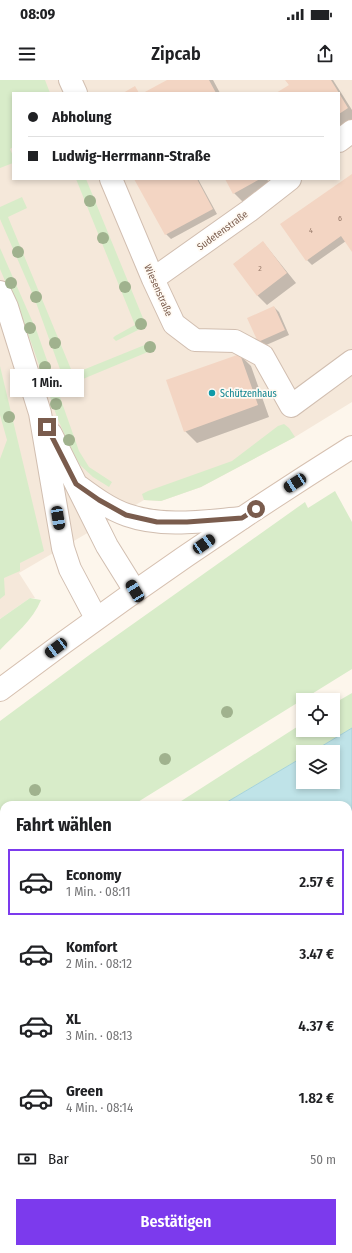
<!DOCTYPE html>
<html lang="de">
<head>
<meta charset="utf-8">
<style>
	:root { --surface:#fff; --page:#f6f6f6; --text:#202124; --muted:#757577; --line:#e0e0e0; --accent:#7c3aed }
	body { margin:0; font-family:"Fira Sans Condensed",sans-serif; background:var(--page); color:var(--text); height:100vh; display:flex; flex-direction:column; font-size:15px; white-space:nowrap }
	* { box-sizing:border-box; margin:0 }
	p { font-size:13px; color:var(--muted) }
	.icon { flex:none; width:22px; height:22px; fill:none; stroke:currentColor; stroke-width:2; stroke-linecap:round; stroke-linejoin:round }
	.map { position:relative; flex:1; overflow:hidden }
	.details { position:absolute; left:0px; top:721px; width:352px; height:452px; display:flex; flex-direction:column; background:var(--surface); border-radius:12px 12px 0 0; box-shadow:0 2px 6px #0003 }
	.details>* { flex:none }
	.hud { position:absolute; left:12px; top:12px; width:328px; height:88px; border-radius:0px; box-shadow:0 2px 6px #0003; display:grid; align-content:center; height:88px; padding:0 16px; background:var(--surface) }
	.buttons { position:absolute; left:296px; top:613px; display:grid; gap:8px }
	.buttons a { display:grid; place-items:center; width:44px; height:44px; border-radius:0px; background:var(--surface); box-shadow:0 2px 6px #0003; font-size:20px }
	.end { position:absolute; width:18px; height:18px; margin:-9px; border:5px solid #7a5c4d; background:#fff; box-shadow:0 0 0 2px #fff }
	.from { border-radius:50% }
	.bubble { position:absolute; height:28px; border-radius:0px; background:var(--surface); box-shadow:0 2px 6px #0003; font-size:13px; font-weight:600; line-height:28px; text-align:center }
	.car { position:absolute; width:12px; height:24px; margin:-12px -6px; border-radius:5px; box-shadow:0 0 3px 1px #0007; background:linear-gradient(#222 24%,#8ab4d8 0 40%,#222 0 76%,#8ab4d8 0 86%,#222 0) }
	.hud b { display:flex; align-items:center; gap:14px; height:38px; font-size:15px }
	.hud b+b { border-top:1px solid var(--line) }
	.hud i { width:10px; height:10px; background:var(--text) }
	ul { padding:0; list-style:none }
	li { display:flex; align-items:center; gap:12px; height:66px; margin:0 8px 6px; padding:0 8px; border:2px solid transparent; border-radius:0px }
	li div { flex:1 }
	li b { display:block; font-size:15px }
	li em { font-style:normal; font-weight:600 }
	li.current { border-color:var(--accent) }
	li>.icon { width:36px; height:36px; stroke-width:1.5 }
	h2 { padding:0 16px; font-size:18px; line-height:48px }
	.pay { display:flex; align-items:center; gap:10px; height:44px; padding:0 16px; font-size:15px }
	.pay p { margin-inline-start:auto }
	.primary-button { display:flex; gap:8px; margin-top:auto; padding:8px 16px }
	.primary-button a { flex:1; height:46px; border-radius:0px; background:var(--accent); color:#fff; font-size:16px; font-weight:600; line-height:46px; text-align:center }
	.status { display:flex; justify-content:space-between; align-items:center; height:28px; padding:0 20px; background:var(--surface); direction:ltr }
	.status svg { height:11px; fill:currentColor }
	header { display:flex; justify-content:space-between; align-items:center; height:52px; padding:0 16px; background:var(--surface); font-size:18px; font-weight:600 }
	.map>svg:first-child { display:block }
	.residential { fill:#f5e8da; fill-rule:evenodd }
	.green { fill:#d8ecc9 }
	.water { fill:#bfe3e8; stroke:#a5d3da }
	.shadow { fill:#0003 }
	.lines { fill:none; stroke-linecap:round; stroke-linejoin:round }
	.ferry { stroke:#437c86; stroke-width:1; stroke-dasharray:5 4; stroke-linecap:butt }
	.building { fill:#f3d5c3 }
	.minor-casing { stroke:#d1beb0; stroke-width:24 }
	.tertiary-casing { stroke:#d1beb0; stroke-width:24 }
	.secondary-casing { stroke:#d6c0b0; stroke-width:24 }
	.minor { stroke:#fff; stroke-width:22 }
	.tertiary { stroke:#fff; stroke-width:22 }
	.secondary { stroke:#fff; stroke-width:22 }
	.tree { fill:#a0b28e }
	.route { stroke:#7a5c4d; stroke-width:5 }
	.culture-dot { fill:#0f9aa8; stroke:#fffaf3; stroke-width:1.5 }
	.labels { text-anchor:middle; stroke-width:3.5; stroke-linejoin:round; paint-order:stroke }
	.number-label { font-size:8px; fill:#987a6a }
	.street-label { font-size:10px; fill:#7a5c4d; stroke:#fffaf3 }
	.culture-label { font-size:10px; fill:#0d838f; stroke:#fffaf3; text-anchor:start }
</style>
</head>
<body>
<div class="status"><b>08:09</b><svg viewBox="0 0 49 12"><path d="M0 12V9h3v3zM5 12V6h3v6zM10 12V3h3v9zM15 12V0h3v12zM26 1h20v11H26zM47 4h2v5h-2z"/></svg></div>
<header><svg class="icon" aria-label="menu" viewBox="0 0 24 24"><path d="M4 6h16M4 12h16M4 18h16"/></svg>Zipcab<svg class="icon" aria-label="share" viewBox="0 0 24 24"><path d="M12 15V3M7 8l5-5 5 5M5 13v7h14v-7"/></svg></header>
<div class="map">
<svg width="352" height="1173" viewBox="0 0 352 1173">
	<rect width="100%" height="100%" fill="#fdf6ec"/>
	<!-- residential -->
	<path class="residential" d="M0,0H352V322L295,357L201,407L161,421L144,420L19,493L35,518H30L0,539ZM13,13H339V99H13Z"/>
	<!-- green -->
	<path class="green" d="M0,0H45L50,13H13V67L10,69L13,76V83L0,88Z
		M76,99H86L145,243L138,250L116,261L113,258L115,256L135,245Z
		M22,117L27,128L8,137L73,294L152,262L155,269L66,306L34,217L0,139V127Z
		M0,168L37,252L79,371L89,387L112,402L109,407L93,397L80,385L68,363L57,337L31,262L0,189Z
		M0,286L44,471L20,483V491L4,498L5,515L0,519V379L7,360L0,335Z
		M284,344L289,348L295,357L201,407L161,421L144,420L142,414L148,411L232,381L278,346Z
		M335,411L352,442V589L133,725H4V809L0,812V641L92,573L305,422L308,428Z
		M30,518L41,520C33,540 14,555 0,570V539Z
		M352,613V648L312,672H303V677L222,725H175L303,643V650H333V624Z
		M4,838V891L0,894V841Z"/>
	<!-- water -->
	<path class="water" d="M352,648V1173H0V894L4,891V1169H348V725H222L303,677V702H333V672H312Z"/>
	<!-- shadow -->
	<path class="shadow" d="M169,0H213L220,13H145Z
		M286,0H333L352,30V40L339,49V13H278L290,6Z
		M352,95V170L346,161L312,185L307,180Z
		M136,99H198L217,134L171,159L166,154Z
		M226,99H267L271,107L243,122L234,113Z
		M263,162L296,203L267,225L258,216L234,184Z
		M274,227L279,232L289,255L264,266L259,261Z
		M240,275L251,286L269,337L197,363L185,351Z"/>
	<g class="lines">
		<!-- ferry -->
		<path class="ferry" d="M348,958L352,956
			M32,1173L38,1169"/>
	</g>
	<!-- building -->
	<path class="building" d="M167,0H209L216,13H143Z
		M285,0H331L339,13H276L289,5Z
		M135,6L139,13H123Z
		M339,13L348,28L339,34Z
		M352,94V172L341,156L306,181L280,144Z
		M134,99H197L213,129L165,155Z
		M225,99H260L233,114Z
		M263,161L287,193L257,216L233,184Z
		M274,226L285,250L258,262L247,238Z
		M240,274L258,325L184,352L166,300Z"/>
	<g class="lines">
		<defs>
			<path id="minor" d="M70,0L76,13
				M339,61L352,51
				M111,99L153,199L174,244L195,260L235,261L263,276L291,326L352,281
				M153,199L249,131L290,99"/>
			<path id="tertiary" d="M0,212L7,227L40,333L63,468L70,489L96,538
				M51,354L107,466L135,511
				M77,405C92,416 109,429 127,435C164,448 205,441 242,438"/>
			<path id="secondary" d="M0,610C114,524 231,443 352,367"/>
		</defs>
		<!-- minor casing -->
		<use href="#minor" class="minor-casing"/>
		<!-- tertiary casing -->
		<use href="#tertiary" class="tertiary-casing"/>
		<!-- secondary casing -->
		<use href="#secondary" class="secondary-casing"/>
		<!-- minor -->
		<use href="#minor" class="minor"/>
		<!-- tertiary -->
		<use href="#tertiary" class="tertiary"/>
		<!-- secondary -->
		<use href="#secondary" class="secondary"/>
	</g>
	<!-- trees -->
	<g class="tree">
		<circle cx="90" cy="121" r="6"/>
		<circle cx="103" cy="158" r="6"/>
		<circle cx="18" cy="172" r="6"/>
		<circle cx="11" cy="203" r="6"/>
		<circle cx="125" cy="207" r="6"/>
		<circle cx="36" cy="217" r="6"/>
		<circle cx="141" cy="244" r="6"/>
		<circle cx="30" cy="248" r="6"/>
		<circle cx="55" cy="263" r="6"/>
		<circle cx="150" cy="267" r="6"/>
		<circle cx="45" cy="287" r="6"/>
		<circle cx="67" cy="295" r="6"/>
		<circle cx="56" cy="324" r="6"/>
		<circle cx="9" cy="337" r="6"/>
		<circle cx="69" cy="360" r="6"/>
		<circle cx="227" cy="632" r="6"/>
		<circle cx="165" cy="679" r="6"/>
		<circle cx="35" cy="710" r="6"/>
	</g>
	<g class="lines">
		<!-- route -->
		<path class="route" d="M47,347L76,404L99,420L126,435L157,442H187L242,438L256,429"/>
	</g>
	<!-- markers -->
	<circle class="culture-dot" cx="212" cy="313" r="4"/>
	<g class="labels">
		<!-- number labels -->
		<g class="number-label">
			<text x="340" y="141">6</text>
			<text x="311" y="153">4</text>
			<text x="260" y="191">2</text>
		</g>
		<!-- street labels -->
		<g class="street-label">
			<text transform="translate(222 150) rotate(-36)" y="4">Sudetenstraße</text>
			<text transform="translate(159 210) rotate(66)" y="4">Wiesenstraße</text>
		</g>
		<!-- culture labels -->
		<g class="culture-label">
			<text x="220" y="317">Schützenhaus</text>
		</g>
	</g>
</svg>
<div class="buttons">
<a><svg class="icon" aria-label="locate" viewBox="0 0 24 24"><circle cx="12" cy="12" r="6"/><path d="M12 2v4M12 18v4M2 12h4M18 12h4"/></svg></a>
<a><svg class="icon" aria-label="layers" viewBox="0 0 24 24"><path d="M12 4l9 5-9 5-9-5zM3 14l9 5 9-5"/></svg></a>
</div>
<i class="end from" style="left:256px;top:429px"></i>
<i class="end" style="left:47px;top:347px"></i>
<div class="bubble" style="left:10px;top:289px;width:74px">1 Min.</div>
<i class="car" style="left:295px;top:403px;rotate:237deg"></i>
<i class="car" style="left:58px;top:438px;rotate:171deg"></i>
<i class="car" style="left:204px;top:464px;rotate:55deg"></i>
<i class="car" style="left:135px;top:511px;rotate:329deg"></i>
<i class="car" style="left:56px;top:568px;rotate:233deg"></i>
<div class="hud">
<b><i class="from"></i>Abholung</b>
<b><i></i>Ludwig-Herrmann-Straße</b>
</div>
<section class="details">
<h2>Fahrt wählen</h2>
<ul>
<li class="current"><svg class="icon" aria-label="car" viewBox="0 0 24 24"><path d="M5 17H2v-5l4-1 3-4h7l3 4 3 1v5h-3M9 17h6M6 11h13"/><circle cx="7" cy="17" r="2"/><circle cx="17" cy="17" r="2"/></svg><div><b>Economy</b><p>1 Min. · 08:11</p></div><em>2.57 €</em></li>
<li><svg class="icon" aria-label="car" viewBox="0 0 24 24"><path d="M5 17H2v-5l4-1 3-4h7l3 4 3 1v5h-3M9 17h6M6 11h13"/><circle cx="7" cy="17" r="2"/><circle cx="17" cy="17" r="2"/></svg><div><b>Komfort</b><p>2 Min. · 08:12</p></div><em>3.47 €</em></li>
<li><svg class="icon" aria-label="car" viewBox="0 0 24 24"><path d="M5 17H2v-5l4-1 3-4h7l3 4 3 1v5h-3M9 17h6M6 11h13"/><circle cx="7" cy="17" r="2"/><circle cx="17" cy="17" r="2"/></svg><div><b>XL</b><p>3 Min. · 08:13</p></div><em>4.37 €</em></li>
<li><svg class="icon" aria-label="car" viewBox="0 0 24 24"><path d="M5 17H2v-5l4-1 3-4h7l3 4 3 1v5h-3M9 17h6M6 11h13"/><circle cx="7" cy="17" r="2"/><circle cx="17" cy="17" r="2"/></svg><div><b>Green</b><p>4 Min. · 08:14</p></div><em>1.82 €</em></li>
</ul>
<div class="pay"><svg class="icon" aria-label="cash" viewBox="0 0 24 24"><path d="M3 7h18v10H3z"/><circle cx="12" cy="12" r="2"/></svg>Bar<p>50 m</p></div>
<div class="primary-button"><a>Bestätigen</a></div>
</section>
</div>
</body>
</html>
